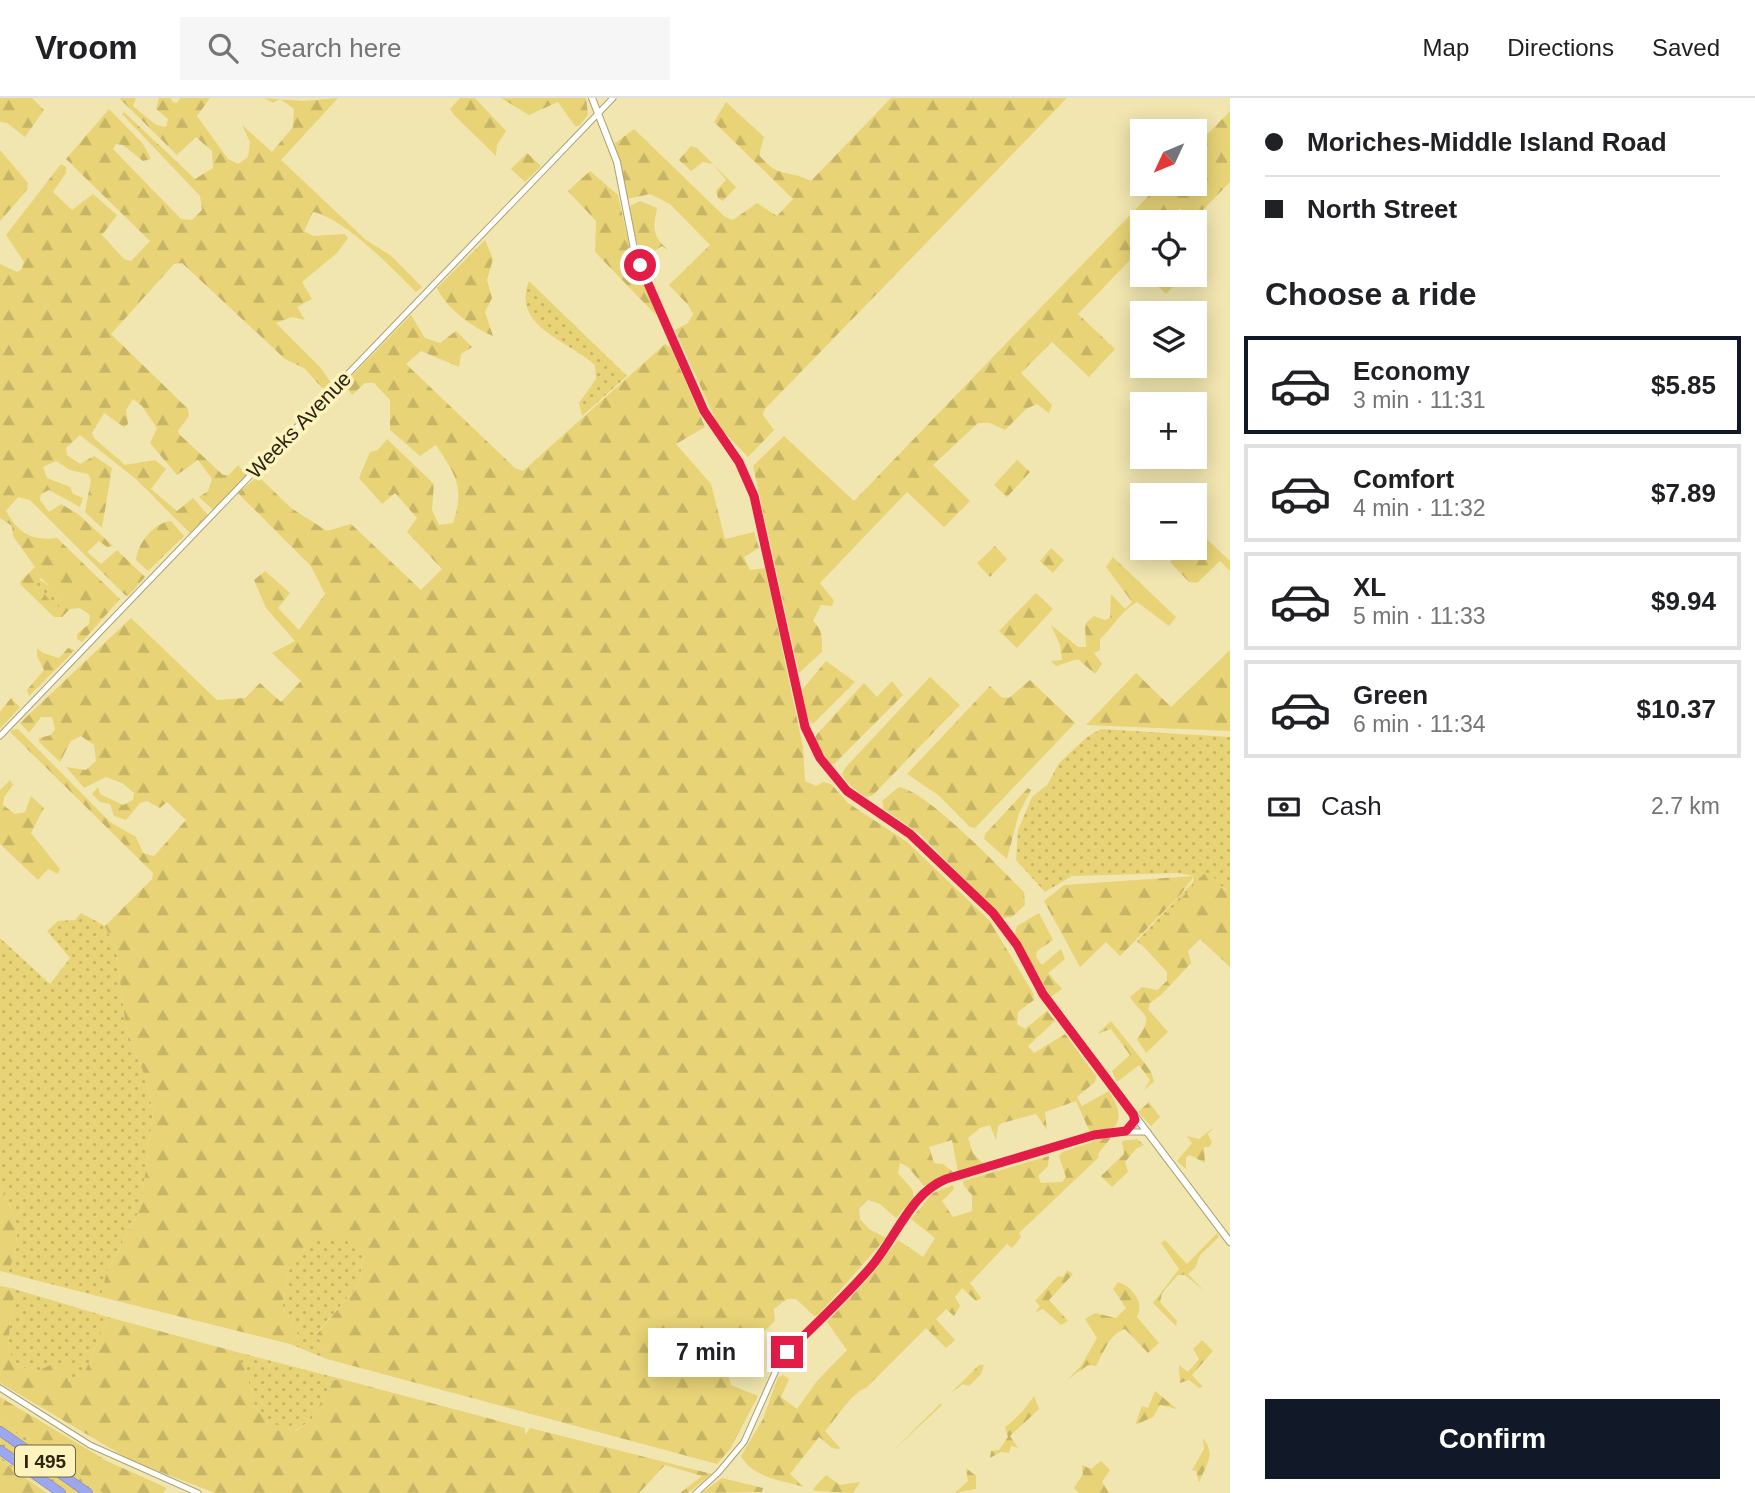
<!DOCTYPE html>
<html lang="en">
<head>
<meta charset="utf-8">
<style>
	:root { --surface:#fff; --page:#f6f6f6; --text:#202124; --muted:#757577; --line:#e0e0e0; --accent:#111827 }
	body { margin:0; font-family:Arial,sans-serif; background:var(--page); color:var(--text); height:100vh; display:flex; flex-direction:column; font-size:26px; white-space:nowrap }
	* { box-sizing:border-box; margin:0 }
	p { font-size:23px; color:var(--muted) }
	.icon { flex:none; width:38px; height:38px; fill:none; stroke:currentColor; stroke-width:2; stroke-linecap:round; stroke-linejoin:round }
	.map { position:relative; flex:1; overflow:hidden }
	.drawer { display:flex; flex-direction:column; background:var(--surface); width:525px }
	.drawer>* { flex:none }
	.guide { display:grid; align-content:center; height:154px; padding:0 35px; background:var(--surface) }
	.needle { width:46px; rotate:226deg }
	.tools { position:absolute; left:1130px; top:21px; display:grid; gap:14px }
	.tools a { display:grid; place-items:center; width:77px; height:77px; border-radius:0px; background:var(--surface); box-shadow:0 4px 18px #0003; font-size:35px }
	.end { position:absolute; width:32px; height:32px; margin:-16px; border:9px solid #e11d48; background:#fff; box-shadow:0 0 0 4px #fff }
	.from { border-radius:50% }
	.bubble { position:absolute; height:49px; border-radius:0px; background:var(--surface); box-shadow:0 4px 18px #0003; font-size:23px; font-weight:700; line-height:49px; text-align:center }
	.guide b { display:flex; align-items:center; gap:24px; height:66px; font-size:26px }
	.guide b+b { border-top:2px solid var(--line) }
	.guide i { width:18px; height:18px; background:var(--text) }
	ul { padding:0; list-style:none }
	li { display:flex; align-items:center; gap:21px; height:98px; margin:0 14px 10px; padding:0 21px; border:4px solid var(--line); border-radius:0px }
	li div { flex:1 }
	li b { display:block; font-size:26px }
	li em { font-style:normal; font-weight:700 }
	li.selected { border-color:var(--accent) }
	li>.icon { width:63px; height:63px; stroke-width:1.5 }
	h2 { padding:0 35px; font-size:32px; line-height:84px }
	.pay { display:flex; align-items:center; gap:18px; height:77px; padding:0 35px; font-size:26px }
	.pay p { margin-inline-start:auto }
	.button { display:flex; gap:14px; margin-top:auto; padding:14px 35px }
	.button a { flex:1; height:80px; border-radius:0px; background:var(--accent); color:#fff; font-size:28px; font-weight:700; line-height:80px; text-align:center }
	header { display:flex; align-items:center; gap:42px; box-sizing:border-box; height:98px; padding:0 35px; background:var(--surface); border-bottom:2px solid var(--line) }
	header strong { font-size:33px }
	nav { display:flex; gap:38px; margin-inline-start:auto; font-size:24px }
	.search { width:490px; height:63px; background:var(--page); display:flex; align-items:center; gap:18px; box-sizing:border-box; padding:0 24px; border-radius:0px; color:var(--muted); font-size:26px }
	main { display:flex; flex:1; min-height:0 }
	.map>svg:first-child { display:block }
	.grass { fill:url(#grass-dots) }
	.forest { fill:url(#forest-firs); fill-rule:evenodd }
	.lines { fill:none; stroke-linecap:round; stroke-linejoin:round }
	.tertiary-casing { stroke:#ada26f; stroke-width:7 }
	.secondary-casing { stroke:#ada26f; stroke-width:8 }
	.motorway-casing { stroke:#757aa1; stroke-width:10 }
	.tertiary { stroke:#fff; stroke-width:5 }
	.secondary { stroke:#fff; stroke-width:6 }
	.motorway { stroke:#9da7ee; stroke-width:9 }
	.route { stroke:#e11d48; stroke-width:9 }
	.labels { text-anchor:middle; stroke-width:7; stroke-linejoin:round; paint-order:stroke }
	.shield { fill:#fff3bd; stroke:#6b6445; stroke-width:2 }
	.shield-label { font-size:19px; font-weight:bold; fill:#2b2611 }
	.street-label { font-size:21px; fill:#2b2611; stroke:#fff3bd }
</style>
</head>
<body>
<header>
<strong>Vroom</strong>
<div class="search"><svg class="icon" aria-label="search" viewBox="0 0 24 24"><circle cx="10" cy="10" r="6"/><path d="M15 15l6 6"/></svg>Search here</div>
<nav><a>Map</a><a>Directions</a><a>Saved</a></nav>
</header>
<main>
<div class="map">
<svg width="1230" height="1395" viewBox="0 0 1230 1395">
	<defs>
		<pattern id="grass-dots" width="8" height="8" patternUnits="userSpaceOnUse" patternTransform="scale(1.75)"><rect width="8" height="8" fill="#e8d377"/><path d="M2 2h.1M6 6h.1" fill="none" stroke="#c7b566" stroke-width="1.8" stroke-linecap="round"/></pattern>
		<pattern id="forest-firs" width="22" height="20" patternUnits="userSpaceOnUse" patternTransform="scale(1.75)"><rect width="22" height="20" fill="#e8d377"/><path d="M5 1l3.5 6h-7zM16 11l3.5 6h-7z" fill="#c7b566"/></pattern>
	</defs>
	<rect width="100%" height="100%" fill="#f1e6b0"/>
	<!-- grass -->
	<path class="grass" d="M529,183L627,278L582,318L579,305L596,281L595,267C567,242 511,228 529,183Z
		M37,480L57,493L61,499L59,509H54L35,485Z
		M1101,631L1230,639V794L1204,777L1140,847L1137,843L1193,784L1194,778L1178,775L1072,778L1045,794L1016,762L1018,732L1032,699L1048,686L1059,665L1087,639Z
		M81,815L105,828L116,851L126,930L144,976L153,1014L141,1109L106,1176L101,1199L8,1175C22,1138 19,1123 0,1088V840L50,886L70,860L47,833L58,823L75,822Z
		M313,1140H344L363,1159L359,1186L317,1235L327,1261L290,1246L298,1237L282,1206L289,1173Z
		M11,1190L108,1219L84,1276L67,1285L54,1265L34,1275L12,1263L8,1244L14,1198Z
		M233,1253L345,1282H333L311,1322L295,1333C234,1319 264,1288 233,1253Z
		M0,1323L71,1369L103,1395H95L0,1329Z
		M0,1337L82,1395H67L0,1349Z
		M0,1359L51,1395L0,1362Z"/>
	<!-- forest -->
	<path class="forest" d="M0,0H32L44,12L25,39L7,25L0,24Z
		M119,0H136L133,8L156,27L166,29L168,21L156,11L159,0H171L172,4L177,5L180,0H210L197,18L228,61L238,66L248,59L250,44L242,27L272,54L293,29L294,11L280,1L273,5L264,0L303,3L338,0L281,62L366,142L390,157L422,189L416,194C393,171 344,120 313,114L304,133L313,138L345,136L348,140L337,155L302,184L312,201L297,209L305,222L292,219L276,225L320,269L333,288L326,294L304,270L285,261L182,165L174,166L111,236L188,311L189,318L178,333L179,336L223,377H229L238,367L247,377L213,412L199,399L208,393L212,381L198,362L177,377L150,345L157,330L142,308L133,301L126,312L128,326L124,329L104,315L92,335L94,340L125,367L155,362L166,371L151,391L177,413L193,400L208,417L190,435L136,381L80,337L66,350L67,357L80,366L94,358L112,370L102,430L85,414L91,382L88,376L70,372L56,363L43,369L47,380L70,389L73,396L83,400L80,409L49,392L41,396L40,402L49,414L61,406L78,416L113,448L107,449L99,443L87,454L101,466L117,452L145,479L128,498L125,497L30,402L18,399L6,413C19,436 32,443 57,440L120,501L82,544L77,541V536L89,526L90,517L80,510L70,511L62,519H54L21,487L20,484L35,469L13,438L12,428L0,420V166L17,174L21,172L24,164L6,137L61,66L66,69V75L53,94L72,112L93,96L117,117L102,137L124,161L131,163L150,143L66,61L109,11L143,46L151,61L143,63L123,47L116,46L113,51L181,121L192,122L202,112L200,98L122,16L124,14L195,81L213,70L212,53L196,39L177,57ZM41,480L61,499L59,509L54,508L36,485Z
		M460,0H475L506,33L497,47L496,58L454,17L450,11Z
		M501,0H586L588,17L579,28H575L558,4L529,17Z
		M891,0H1067L764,312L763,317L774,332L748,359L719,329L675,232L688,225L693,216L688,207L669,187L710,147L670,106L650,96L627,101L614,46L634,31L725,119L733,122L757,105L777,118L793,101L714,24L726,4L764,39L759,57C780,82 786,70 811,83Z
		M1230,13V84L1193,122L1180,110L1166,124H1143V174L1130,162L1078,216L1115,251L1089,279L1052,244L1021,275L1052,307L1049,315L1037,306L1026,311L1005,332L990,325H978L933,367L970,403L944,429L907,394L820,485L834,503L832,508L821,507L813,523C823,532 822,541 822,554L799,575L753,368L784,338L854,403L1160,86H1195V49Z
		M691,48L697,50L736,89L723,103L718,100L716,93L726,82L713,66L703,64L691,73L679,62Z
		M0,52L28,85L27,92L0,123Z
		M527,55L541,68L525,84L511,71Z
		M590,73L618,97L633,164L659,215L655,216L595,154L596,123L568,93Z
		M640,103L657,110C653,130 652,138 668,152L662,148L653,154L651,162L656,185C642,159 632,138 630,108Z
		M485,142L493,161L487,182L492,200L485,214L493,238C472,229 447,211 437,190Z
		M1146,177H1174L1179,182L1166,196Z
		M411,217L425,240L440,245L456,233L472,249L461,256L459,269L421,253L406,266L515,370L523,373L665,246L671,250L705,329L676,346L711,386L725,441L754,434L759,450L744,459L750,472L765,470L803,649L805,683L816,688L823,684L831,686L848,705L907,744L989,822L1033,895L1034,902L1018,914L1017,926L1025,931L1047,913L1055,923L1028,948L1034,955L1065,936L1096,978L1095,984L1077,999L1082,1008L1109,993C1116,1006 1123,1015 1115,1029L1090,1034L1076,1003L1045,1014L1047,1032L1036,1016L1002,1025L998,1028L996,1042L990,1027L980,1030L968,1040L973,1055L983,1066L958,1074L952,1042L929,1049L934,1065L943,1066L953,1074L924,1088L908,1069L900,1065L898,1075L912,1091L914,1099L896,1120L880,1106L868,1102L859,1111L860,1121L869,1131L886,1140L819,1216L814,1218L796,1201H787L774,1211L775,1223C754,1244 741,1248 727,1274L731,1287L758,1298L730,1351L717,1366L327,1261L317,1236L359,1186L363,1159L344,1140H313L289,1173L282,1206L298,1237L290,1246L101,1199L106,1176L141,1109L153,1014L144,976L126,930L116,851L105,828L152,781L153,775L11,635V632L18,631L110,724L136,739L143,755L154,758L186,722L167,704L160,710L147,703L140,705L126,722L114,718L110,706L100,704L92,696L98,689L100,696L123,707L133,702L134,695L122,685L106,679L84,690L66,669L86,672L96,663L94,647L81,638L71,643L60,664L39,644V640L51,637L55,631L52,619H41L29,635L20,625L131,520L217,602L245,600L260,585L281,604L301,583L272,555L295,543L266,510L254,482L265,473L290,495L278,510L299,532L325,496L311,468L238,395L258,378L291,410L327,433L351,426L421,492L442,471L407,434L417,420L395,395L382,406L359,380L370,354L378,352L387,341L434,386L432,412L439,427L453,425C465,388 456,378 436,347L420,358L390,332V302L374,285H365L352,297L344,286Z
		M1017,362L1030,374L1007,399L994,387Z
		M171,423L184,438L148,473L136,462C138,445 153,425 171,423Z
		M1195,430L1230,463V473L1220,463L1197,485L1189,484L1170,464L1183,450H1195Z
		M995,448L1007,461L990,479L977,465Z
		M1051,450L1064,462L1053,475L1040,463Z
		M1113,459L1176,519L1169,528L1137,504C1121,513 1114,528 1100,541V552L1094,555L1102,566L1095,576L1078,561L1056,568L1051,563L1062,562L1060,547L1051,527L1078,549H1086L1085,526L1094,518L1105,522L1110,520L1111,496L1125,511L1132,504L1106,469Z
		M1036,495L1053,511L1017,550L999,533Z
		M37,550L43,555L59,560L68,550L75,552L29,598L27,592L44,572L37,558Z
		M1230,552V633L1086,627L1136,575L1171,609Z
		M826,563L855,584L813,626L807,621L802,592Z
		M930,579L960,607L873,697L867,699C857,694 847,686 842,676L845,670Z
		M1030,582L1075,625L975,730L970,729L938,697L907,676L990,588L1001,599L1009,600Z
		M892,583L903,597L834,666L830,665L814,642L817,636L864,585L877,599Z
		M11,600L20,609L0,631V614Z
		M10,682L13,687L4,699L3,707L15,716L25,714L31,698L44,710L31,735L60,771L58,776L48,771L38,782L0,746V692Z
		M899,689C927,693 1001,771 1024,794L1025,807L1012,819L1003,820L920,736L884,711L882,703Z
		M1028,690L1031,692L1019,715L1007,761L984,741L985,736Z
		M1204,776L1219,782L1221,789L1230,794V869L1200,841L1188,853L1191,865L1161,897L1150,905L1148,911L1168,934L1146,955L1137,941C1156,915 1142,919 1130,899L1142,889L1157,892L1167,883V874L1140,845Z
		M1194,778L1181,796L1120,858L1106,844L1080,869L1044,803L1064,787Z
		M1039,815L1053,842L1037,853L1036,859L1042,867L1061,851L1065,861L1048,875L1062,891L1051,899L1015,836L1017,828Z
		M1111,923L1151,973L1154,984L1144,992L1150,982L1139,967L1117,984L1112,973L1130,957L1111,931L1097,936Z
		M1149,1004L1160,1019L1151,1028L1138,1014Z
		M1214,1029L1208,1036L1212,1044L1209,1049H1204L1205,1065L1190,1057L1186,1059V1071L1177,1063L1192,1045L1187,1038L1199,1041Z
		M1113,1037L1098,1056L1099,1059L1019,1135L1021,1139L1012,1150L1007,1146L970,1185L981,1200L976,1203L962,1190L955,1199L960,1208L954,1218L946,1211L936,1221L955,1242L946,1250L926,1230L866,1290C852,1294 836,1321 825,1333L841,1351L832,1350L819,1339L790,1376L804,1389C781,1382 753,1380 741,1358L763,1321L778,1279L784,1277L789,1281L781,1299L797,1311L817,1283L847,1252L827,1224L867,1182L898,1142L923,1159L935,1140L911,1121L933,1095L953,1087L954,1091L942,1103L953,1119L972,1113V1097L964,1088L963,1083L1049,1058L1048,1068L1038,1078L1041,1085L1062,1084L1066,1079L1059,1058L1062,1054Z
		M1137,1041L1144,1047L1136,1051L1125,1064L1128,1074L1112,1089L1101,1078L1124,1056L1122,1043Z
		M0,1088C19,1123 22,1138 8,1175L0,1173Z
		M1217,1135L1219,1139L1200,1157L1195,1170L1188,1176L1204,1193L1185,1177H1178L1162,1195L1160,1204L1177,1223L1176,1228L1153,1205L1179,1171L1161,1145L1165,1142L1187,1166Z
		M1067,1172L1073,1176L1049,1202L1068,1223L1061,1227L1043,1211L1035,1214L1040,1208L1035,1203L1058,1178L1063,1179Z
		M1118,1184C1132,1189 1145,1204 1137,1219L1159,1245L1148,1255L1125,1231C1109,1236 1104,1254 1096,1268L1088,1267L1067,1282L1081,1268L1097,1240L1085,1221L1095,1215L1116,1220L1126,1210L1113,1191Z
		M0,1188L11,1190L14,1198L8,1244L12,1263L34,1275L54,1265L68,1266V1284L84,1276L108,1219L233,1253C264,1288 234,1319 296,1333L311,1322L333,1282H345L525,1330V1337L530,1330L712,1376L688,1395H680L702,1378L665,1367L639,1395H215L132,1363L0,1285Z
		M1202,1242L1213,1253L1192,1277L1203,1289L1199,1290L1189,1282L1180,1285L1179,1267L1188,1274L1199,1261L1193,1251Z
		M979,1267H984L981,1276L969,1288L963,1286L951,1295Z
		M1155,1293L1177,1311L1160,1307L1153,1319L1135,1327L1142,1308L1148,1310Z
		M1034,1298L1039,1311L1010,1338L1018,1350L1011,1348L1009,1355L1001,1354L990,1360L991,1353L999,1352L1008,1339L1005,1329C1016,1321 1026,1310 1034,1298Z
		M0,1299L107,1363L167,1390L163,1395H103L71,1369L0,1323Z
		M941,1305L942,1307L891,1355Z
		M1203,1341C1217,1356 1205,1368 1199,1385L1196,1373L1192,1372L1204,1351Z
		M0,1362L47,1395H0Z
		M1101,1363L1110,1372L1102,1384L1109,1395H1079L1074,1390L1083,1376L1082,1367L1091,1371Z
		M966,1370L976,1378V1391L955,1395L968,1383Z
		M826,1377L840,1387L860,1384L853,1395L815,1393L813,1391Z
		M722,1380L763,1390L762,1394L702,1395Z"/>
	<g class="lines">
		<defs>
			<path id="tertiary" d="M0,638L613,0
				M1126,1033L1135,1026L1134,1016
				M0,1290L90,1347L198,1395
				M696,1395L718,1375L744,1344L781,1261L873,1167L922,1097L946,1081L1094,1037L1106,1034H1148"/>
			<path id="secondary" d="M592,0L617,64L635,156L704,313L739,364L754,398L805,629L820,660L847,693L910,736L993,815L1017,847L1043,896L1230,1144"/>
			<path id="motorway" d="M0,1333L88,1395
				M0,1352L61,1395"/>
		</defs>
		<!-- tertiary casing -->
		<use href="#tertiary" class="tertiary-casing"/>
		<!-- secondary casing -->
		<use href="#secondary" class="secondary-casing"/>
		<!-- motorway casing -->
		<use href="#motorway" class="motorway-casing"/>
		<!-- tertiary -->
		<use href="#tertiary" class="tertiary"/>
		<!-- secondary -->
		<use href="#secondary" class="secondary"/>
		<!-- motorway -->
		<use href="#motorway" class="motorway"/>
	</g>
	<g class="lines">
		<!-- route -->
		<path class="route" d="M640,167L704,313L739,364L754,398L805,629L820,660L847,693L910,736L993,815L1017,847L1043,896L1133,1016L1135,1022L1126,1033L1094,1037L946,1081C910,1095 895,1142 870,1170C844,1200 815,1227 787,1254"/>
	</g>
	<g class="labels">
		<!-- shield labels -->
		<rect class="shield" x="15" y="1347.5" width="60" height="31" rx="5"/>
		<g class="shield-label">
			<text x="45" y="1370">I 495</text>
		</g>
		<!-- street labels -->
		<g class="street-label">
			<text transform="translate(299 327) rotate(-46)" y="7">Weeks Avenue</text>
		</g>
	</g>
</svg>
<div class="tools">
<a><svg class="needle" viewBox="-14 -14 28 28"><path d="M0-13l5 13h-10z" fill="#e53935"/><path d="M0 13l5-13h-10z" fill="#757577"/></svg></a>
<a><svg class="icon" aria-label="locate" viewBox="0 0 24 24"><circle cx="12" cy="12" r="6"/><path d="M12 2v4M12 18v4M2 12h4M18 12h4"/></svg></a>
<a><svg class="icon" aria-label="layers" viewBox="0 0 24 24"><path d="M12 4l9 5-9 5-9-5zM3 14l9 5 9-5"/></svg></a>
<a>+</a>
<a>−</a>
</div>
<i class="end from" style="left:640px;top:167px"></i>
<i class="end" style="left:787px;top:1254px"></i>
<div class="bubble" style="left:648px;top:1230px;width:116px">7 min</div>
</div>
<section class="drawer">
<div class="guide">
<b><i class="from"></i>Moriches-Middle Island Road</b>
<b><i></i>North Street</b>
</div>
<h2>Choose a ride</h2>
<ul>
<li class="selected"><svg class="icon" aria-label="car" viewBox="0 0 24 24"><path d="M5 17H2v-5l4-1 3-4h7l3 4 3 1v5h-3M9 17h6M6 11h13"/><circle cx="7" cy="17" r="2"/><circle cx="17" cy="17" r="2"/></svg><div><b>Economy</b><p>3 min · 11:31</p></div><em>$5.85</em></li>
<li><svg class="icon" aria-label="car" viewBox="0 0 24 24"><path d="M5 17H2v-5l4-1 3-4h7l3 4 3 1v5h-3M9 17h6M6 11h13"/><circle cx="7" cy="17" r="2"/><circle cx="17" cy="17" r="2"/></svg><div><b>Comfort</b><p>4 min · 11:32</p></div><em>$7.89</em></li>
<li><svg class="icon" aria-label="car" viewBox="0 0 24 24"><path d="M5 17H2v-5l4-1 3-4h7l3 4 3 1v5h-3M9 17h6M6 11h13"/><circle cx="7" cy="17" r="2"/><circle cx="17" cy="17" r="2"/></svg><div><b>XL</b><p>5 min · 11:33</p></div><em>$9.94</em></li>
<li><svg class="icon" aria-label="car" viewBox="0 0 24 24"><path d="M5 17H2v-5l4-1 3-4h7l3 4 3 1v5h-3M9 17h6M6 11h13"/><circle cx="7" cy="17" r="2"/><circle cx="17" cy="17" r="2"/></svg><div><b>Green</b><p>6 min · 11:34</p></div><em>$10.37</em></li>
</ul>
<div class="pay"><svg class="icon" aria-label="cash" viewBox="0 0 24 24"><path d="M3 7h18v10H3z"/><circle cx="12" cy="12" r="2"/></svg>Cash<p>2.7 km</p></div>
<div class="button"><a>Confirm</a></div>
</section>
</main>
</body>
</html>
